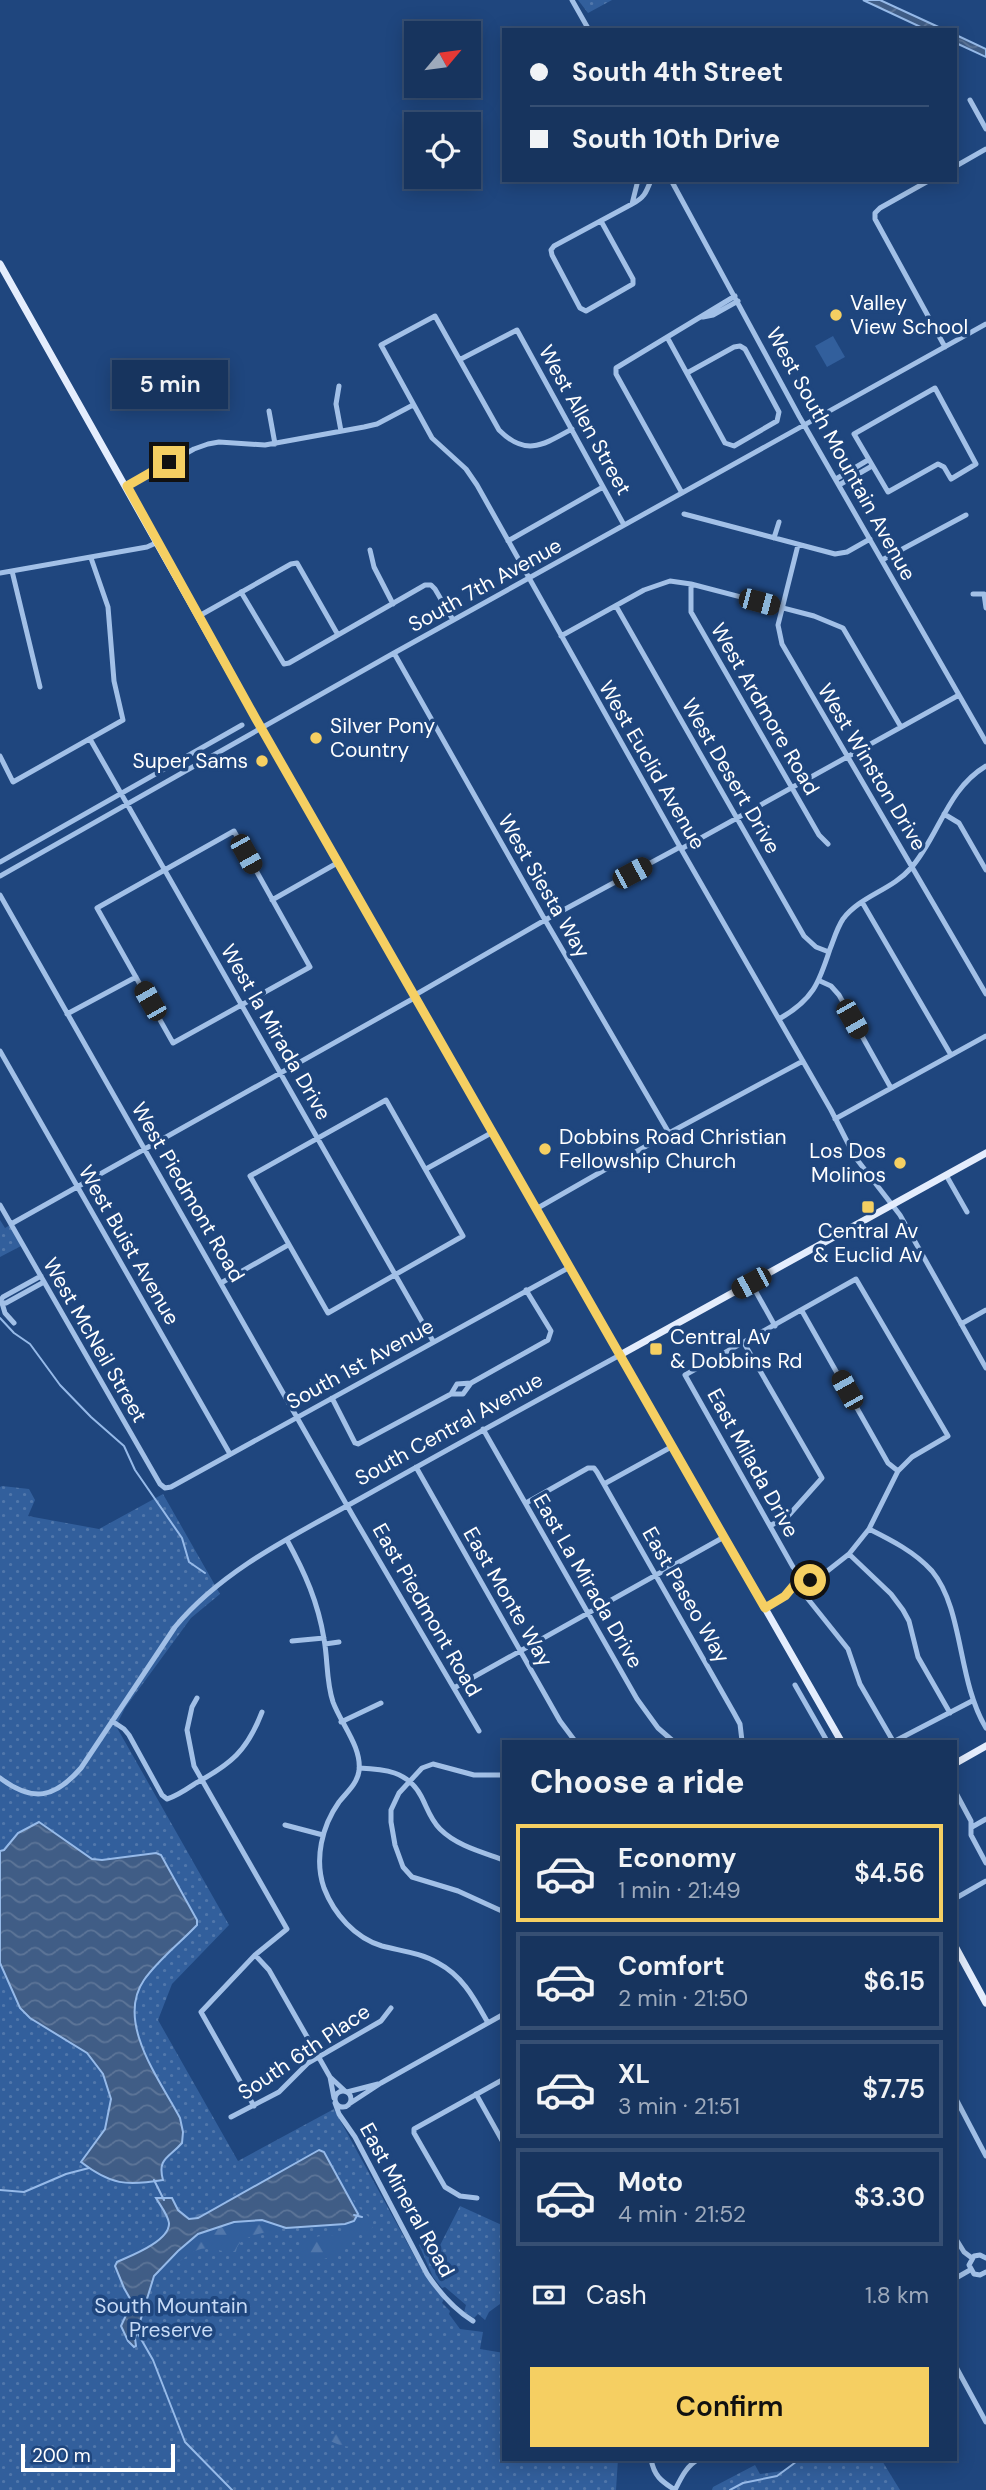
<!DOCTYPE html>
<html lang="en">
<head>
<meta charset="utf-8">
<style>
	:root { --surface:#17345e; --page:#203c64; --text:#f1f3f6; --muted:#9eaabc; --line:#364f73; --accent:#f5cf62 }
	body { margin:0; font-family:"DM Sans",sans-serif; background:var(--page); color:var(--text); height:100vh; display:flex; flex-direction:column; font-size:26px; white-space:nowrap }
	* { box-sizing:border-box; margin:0 }
	p { font-size:23px; color:var(--muted) }
	.icon { flex:none; width:38px; height:38px; fill:none; stroke:currentColor; stroke-width:2; stroke-linecap:round; stroke-linejoin:round }
	.map { position:relative; flex:1; overflow:hidden }
	.drawer { position:absolute; left:502px; top:1740px; width:455px; height:721px; display:flex; flex-direction:column; background:var(--surface); border-radius:0px; box-shadow:0 4px 18px #0003,0 0 0 2px var(--line) }
	.drawer>* { flex:none }
	.top-card { position:absolute; left:502px; top:28px; width:455px; height:154px; border-radius:0px; box-shadow:0 4px 18px #0003,0 0 0 2px var(--line); display:grid; align-content:center; height:154px; padding:0 28px; background:var(--surface) }
	.needle { width:46px; rotate:61deg }
	.tools { position:absolute; left:404px; top:21px; display:grid; gap:14px }
	.tools a { display:grid; place-items:center; width:77px; height:77px; border-radius:0px; background:var(--surface); box-shadow:0 4px 18px #0003,0 0 0 2px var(--line); font-size:35px }
	.scale { position:absolute; left:21px; bottom:18px; width:154px; box-sizing:border-box; padding-left:7px; border:4px solid #fff; border-top:0; font-size:19px; line-height:24px; white-space:nowrap; color:#fff; -webkit-text-stroke:5px #1f467e; paint-order:stroke }
	.end { position:absolute; width:32px; height:32px; margin:-16px; border:9px solid #f5cf62; background:#111; box-shadow:0 0 0 4px #111 }
	.from { border-radius:50% }
	.bubble { position:absolute; height:49px; border-radius:0px; background:var(--surface); box-shadow:0 4px 18px #0003,0 0 0 2px var(--line); font-size:23px; font-weight:600; line-height:49px; text-align:center }
	.car { position:absolute; width:21px; height:42px; margin:-21px -10px; border-radius:9px; box-shadow:0 0 5px 2px #0007; background:linear-gradient(#222 24%,#8ab4d8 0 40%,#222 0 76%,#8ab4d8 0 86%,#222 0) }
	.top-card b { display:flex; align-items:center; gap:24px; height:66px; font-size:26px }
	.top-card b+b { border-top:2px solid var(--line) }
	.top-card i { width:18px; height:18px; background:var(--text) }
	ul { padding:0; list-style:none }
	li { display:flex; align-items:center; gap:21px; height:98px; margin:0 14px 10px; padding:0 14px; border:4px solid var(--line); border-radius:0px }
	li div { flex:1 }
	li b { display:block; font-size:26px }
	li em { font-style:normal; font-weight:600 }
	li.on { border-color:var(--accent) }
	li>.icon { width:63px; height:63px; stroke-width:1.5 }
	h2 { padding:0 28px; font-size:32px; line-height:84px }
	.pay { display:flex; align-items:center; gap:18px; height:77px; padding:0 28px; font-size:26px }
	.pay p { margin-inline-start:auto }
	.action { display:flex; gap:14px; margin-top:auto; padding:14px 28px }
	.action a { flex:1; height:80px; border-radius:0px; background:var(--accent); color:#111; font-size:28px; font-weight:600; line-height:80px; text-align:center }
	.map>svg:first-child { display:block }
	.grass { fill:url(#grass-dots) }
	.forest { fill:url(#forest-firs) }
	.pitch { fill:#325f9c }
	.water { fill:url(#water-waves); stroke:#96bae9; stroke-width:2 }
	.lines { fill:none; stroke-linecap:round; stroke-linejoin:round }
	.stream { stroke:#96bae9; stroke-width:2 }
	.minor { stroke:#a2c0e7; stroke-width:5 }
	.major { stroke:#e4edfd; stroke-width:7 }
	.route { stroke:#f5cf62; stroke-width:9 }
	.poi-dot { fill:#f5cf62; stroke:#1f467e; stroke-width:2.5 }
	.labels { text-anchor:middle; stroke-width:7; stroke-linejoin:round; paint-order:stroke }
	.poi-label { font-size:21px; fill:#fff; stroke:#1f467e; text-anchor:start }
	.street-label { font-size:21px; fill:#fff; stroke:#1f467e }
	.park-label { font-size:21px; fill:#c6daf6; stroke:#1f467e }
</style>
</head>
<body>
<div class="map">
<svg width="986" height="2490" viewBox="0 0 986 2490">
	<defs>
		<pattern id="grass-dots" width="8" height="8" patternUnits="userSpaceOnUse" patternTransform="scale(1.75)"><rect width="8" height="8" fill="#325f9c"/><path d="M2 2h.1M6 6h.1" fill="none" stroke="#5177ab" stroke-width="1.8" stroke-linecap="round"/></pattern>
		<pattern id="forest-firs" width="22" height="20" patternUnits="userSpaceOnUse" patternTransform="scale(1.75)"><rect width="22" height="20" fill="#325f9c"/><path d="M5 1l3.5 6h-7zM16 11l3.5 6h-7z" fill="#5177ab"/></pattern>
		<pattern id="water-waves" width="16" height="10" patternUnits="userSpaceOnUse" patternTransform="scale(1.75)"><rect width="16" height="10" fill="#405d86"/><path d="M0 5q4-4 8 0t8 0" fill="none" stroke="#5d7598"/></pattern>
	</defs>
	<rect width="100%" height="100%" fill="#1f467e"/>
	<!-- grass -->
	<path class="grass" d="M578,0H612L588,13Z
		M0,1220L5,1228L10,1225L21,1246L0,1257Z
		M2,1486L29,1489L35,1500L28,1516L99,1529L163,1494L220,1594L191,1618L125,1708L116,1726L229,1925L172,1984L158,2020L238,2161L334,2109L422,2270L434,2288L444,2299L442,2303L450,2311L449,2314L460,2329L483,2332L480,2349L504,2353V2459H618L616,2490H0V1487Z
		M460,2206L504,2226V2305L500,2304L489,2312L485,2320L478,2314L474,2318L464,2312L466,2305L445,2287L442,2288L433,2277L419,2245L422,2243L432,2261Z
		M804,2459H881L900,2490H712L713,2487L755,2465L760,2474L782,2471Z"/>
	<!-- forest -->
	<path class="forest" d="M316,2152L325,2157L357,2206L373,2221V2227L369,2231C340,2232 335,2277 298,2253L296,2248C308,2234 330,2235 346,2235L342,2226L330,2219L219,2214L169,2231L125,2263L135,2309L127,2312L120,2310L117,2305C124,2282 112,2279 115,2262C137,2242 173,2239 158,2199C206,2233 216,2203 256,2182C276,2172 296,2163 316,2152Z
		M258,2219L295,2222C278,2235 240,2230 236,2251C226,2252 222,2251 213,2249C195,2245 181,2261 168,2272L159,2271L148,2292C151,2278 157,2271 167,2260C192,2232 220,2220 258,2219Z
		M342,2431L353,2447L342,2446L325,2439Z"/>
	<!-- pitch -->
	<path class="pitch" d="M833,336L845,357L827,367L815,346Z"/>
	<!-- water -->
	<path class="water" d="M863,0H880L945,30H927Z
		M956,35L986,49V57L956,43Z
		M39,1822L92,1859L102,1860L156,1853L161,1855L197,1920V1925C180,1943 158,1960 144,1980C115,2022 160,2080 180,2118L183,2132L182,2143C169,2158 157,2158 163,2180C126,2186 111,2185 81,2162L105,2129L111,2099L103,2074L87,2053L30,2018L20,2008L0,1963V1851L4,1850L18,1833Z
		M319,2150L324,2152L358,2214L354,2221L345,2224L286,2228L262,2220L234,2222L198,2234L178,2251L154,2276L135,2338L136,2346L134,2347L128,2341L121,2326L132,2302L124,2288L115,2266L117,2262C130,2256 170,2241 169,2223C168,2215 160,2205 156,2198H172L178,2210L189,2219L198,2218Z"/>
	<g class="lines">
		<!-- stream -->
		<path class="stream" d="M0,1318L14,1333L30,1344L60,1385L91,1417L124,1446L135,1470L182,1538L189,1562L205,1573
			M759,1362L769,1356
			M154,2180L164,2200
			M0,2190L24,2192L66,2174L89,2168
			M354,2215L362,2217
			M137,2332L153,2360L185,2442L232,2490
			M730,2490L743,2483L777,2476L800,2459"/>
		<!-- minor -->
		<path class="minor" d="M572,0L589,30
			M970,100L986,129
			M956,166L986,149
			M671,180L799,416L986,742
			M930,180L880,208L875,213V219L945,347
			M632,204L638,180
			M601,221L633,279V284L586,311L580,308L552,255L551,250L554,246L632,204C644,198 646,193 651,180
			M703,317L713,315L738,301
			M667,337L725,443L734,446L777,421L779,412L745,349L740,346L734,347L687,373
			M461,359L517,330L624,525
			M339,386L336,404L341,431
			M935,388L976,464L951,479L944,467L938,464L888,492L854,434Z
			M269,411L275,444
			M572,429C543,445 526,457 499,430L435,316L381,345L432,438L466,469L477,485L680,847L831,1110L855,1157L900,1215L986,1368
			M836,479L868,460
			M839,485L872,466
			M127,486L194,449L208,444L219,442L265,445L364,427L377,424L413,405
			M682,493L616,374V368L735,296
			M684,514L835,554L847,552L870,539
			M774,538L779,522
			M508,541L603,487
			M798,545L778,625L782,644L986,994
			M370,550L374,567L393,604
			M882,560L966,515
			M12,571L40,687
			M0,573L147,547L158,542
			M691,584V612L819,835L828,844
			M241,592L284,664L289,663L425,585H431L435,589L453,620
			M973,594H984
			M984,594L986,608
			M616,606L804,936L816,947L829,952
			M199,616L291,564L297,563L338,635
			M561,636L644,590L670,581L691,584L814,616L843,628L901,727
			M394,653L545,920L669,1133
			M90,739L433,1341
			M0,756L13,782L123,720L114,681L108,607L91,558
			M944,814L959,823L986,870
			M234,831L310,967L173,1043L97,908Z
			M681,849L959,695
			M0,862L242,725
			M0,876L394,653L986,324
			M0,895L353,1516L479,1731
			M272,900L339,862
			M862,902L951,1055
			M820,981L831,986L839,995L891,1088
			M415,995L545,920L680,847
			M67,1014L136,977
			M779,1019C813,1000 819,983 830,949C834,939 837,928 843,919C860,896 892,890 911,868C939,836 947,789 986,766
			M0,1051L230,1454
			M386,1100L463,1236L328,1313L250,1176Z
			M835,1119L986,1036
			M426,1169L493,1132
			M946,1175L967,1212
			M0,1205L160,1484L165,1488L171,1487L570,1267
			M536,1209L669,1133L803,1061
			M11,1224L416,997
			M221,1283L288,1245
			M751,1283L775,1326
			M0,1301L3,1297L41,1276
			M0,1303H6L44,1282
			M2,1303L5,1313L14,1323
			M802,1311L888,1463L898,1471
			M961,1324L986,1310
			M744,1343L822,1478L789,1515L770,1526
			M451,1394L457,1384L471,1383
			M332,1398L355,1443L358,1444L451,1394H463L471,1383L548,1340L551,1331L526,1290
			M483,1429L637,1699L658,1728L673,1741
			M416,1467L560,1721L575,1741
			M604,1484L673,1446
			M526,1503L588,1468H594L597,1472L734,1713L740,1724L742,1741
			M869,1529C891,1540 915,1552 932,1571C964,1610 957,1680 986,1728
			M287,1540C305,1573 318,1602 324,1639C328,1660 326,1681 333,1702C341,1724 362,1747 359,1771C357,1784 347,1792 339,1802C322,1826 314,1859 324,1888C334,1914 355,1938 382,1946C401,1951 421,1953 438,1963C463,1976 475,2000 488,2023
			M849,1554L891,1594L903,1610L909,1621L918,1657L950,1713
			M803,1577L793,1567L685,1375L856,1279L948,1436L912,1457L898,1471L869,1529L849,1554L821,1576L808,1593L800,1592L796,1584L800,1578L807,1577L811,1581L812,1587
			M804,1594L848,1649L860,1684L893,1741
			M765,1607L785,1596L795,1584
			M292,1641L324,1638
			M325,1644L339,1642
			M795,1685L827,1741
			M454,1688L724,1537
			M197,1698L192,1707L187,1730L194,1766L287,1929L255,1955L201,2012L254,2106
			M112,1721L124,1729L129,1735L162,1795L167,1799C177,1796 187,1789 196,1783C231,1764 247,1751 262,1712
			M341,1722L381,1703
			M895,1741L972,1701
			M359,1768C384,1769 408,1771 421,1796C427,1807 430,1819 440,1829C457,1846 482,1852 504,1860
			M504,1775H474L433,1764L422,1768L399,1793L391,1810V1822L395,1845L403,1867L412,1877L458,1891L504,1912
			M0,1778C33,1803 55,1798 81,1768L175,1627C224,1568 297,1534 363,1497C448,1449 534,1402 620,1355
			M956,1793L971,1821V1835L986,1863
			M285,1825L323,1835
			M972,1827L986,1819
			M956,1898L986,1881
			M255,1955L269,1970L330,2077L334,2098
			M330,2077L345,2091
			M335 2099a8 8 0 1 1 16 0a8 8 0 1 1-16 0Z
			M347,2092L378,2084
			M476,2094L504,2144
			M956,2099L986,2156
			M335,2103L339,2114L355,2137L427,2274C439,2292 455,2310 473,2321
			M349,2104L381,2083L504,2014
			M231,2117L279,2092L308,2063L381,2021L391,2008
			M477,2198L460,2196L445,2187L414,2133V2129L504,2079
			M956,2239L964,2252L972,2258
			M986,2258L980,2255L974,2256L969,2265L974,2274L980,2275L986,2272
			M956,2278L970,2270
			M956,2367L986,2422
			M651,2459C654,2476 661,2481 675,2490
			M675,2490C681,2478 687,2465 699,2459"/>
		<!-- major -->
		<path class="major" d="M0,264L256,719L841,1741
			M620,1355L986,1153
			M956,1763L986,1746
			M956,1948L986,2003"/>
	</g>
	<g class="lines">
		<!-- route -->
		<path class="route" d="M169,462L127,486L256,719L724,1537L765,1608L785,1596L800,1578L810,1580"/>
	</g>
	<!-- markers -->
	<g class="poi-dot">
		<circle cx="836" cy="315" r="7"/>
		<circle cx="316" cy="738" r="7"/>
		<circle cx="262" cy="761" r="7"/>
		<circle cx="545" cy="1149" r="7"/>
		<circle cx="900" cy="1163" r="7"/>
		<rect x="861" y="1200" width="14" height="14" rx="3.5"/>
		<rect x="649" y="1342" width="14" height="14" rx="3.5"/>
	</g>
	<g class="labels">
		<!-- poi labels -->
		<g class="poi-label">
			<text x="850" y="310">Valley<tspan x="850" dy="24">View School</tspan></text>
			<text x="330" y="733">Silver Pony<tspan x="330" dy="24">Country</tspan></text>
			<text x="248" y="768" text-anchor="end">Super Sams</text>
			<text x="559" y="1144">Dobbins Road Christian<tspan x="559" dy="24">Fellowship Church</tspan></text>
			<text x="886" y="1158" text-anchor="end">Los Dos<tspan x="886" dy="24">Molinos</tspan></text>
			<text x="868" y="1238" text-anchor="middle">Central Av<tspan x="868" dy="24">&amp; Euclid Av</tspan></text>
			<text x="670" y="1344">Central Av<tspan x="670" dy="24">&amp; Dobbins Rd</tspan></text>
		</g>
		<!-- street labels -->
		<g class="street-label">
			<text transform="translate(585 420) rotate(61)" y="7">West Allen Street</text>
			<text transform="translate(841 454) rotate(61)" y="7">West South Mountain Avenue</text>
			<text transform="translate(485 585) rotate(-29)" y="7">South 7th Avenue</text>
			<text transform="translate(765 709) rotate(60)" y="7">West Ardmore Road</text>
			<text transform="translate(652 765) rotate(60)" y="7">West Euclid Avenue</text>
			<text transform="translate(872 767) rotate(59)" y="7">West Winston Drive</text>
			<text transform="translate(731 776) rotate(60)" y="7">West Desert Drive</text>
			<text transform="translate(544 886) rotate(60)" y="7">West Siesta Way</text>
			<text transform="translate(276 1032) rotate(60)" y="7">West la Mirada Drive</text>
			<text transform="translate(188 1192) rotate(60)" y="7">West Piedmont Road</text>
			<text transform="translate(129 1245) rotate(60)" y="7">West Buist Avenue</text>
			<text transform="translate(95 1340) rotate(60)" y="7">West McNeil Street</text>
			<text transform="translate(360 1364) rotate(-29)" y="7">South 1st Avenue</text>
			<text transform="translate(449 1429) rotate(-29)" y="7">South Central Avenue</text>
			<text transform="translate(753 1463) rotate(61)" y="7">East Milada Drive</text>
			<text transform="translate(588 1581) rotate(60)" y="7">East La Mirada Drive</text>
			<text transform="translate(686 1595) rotate(60)" y="7">East Paseo Way</text>
			<text transform="translate(508 1597) rotate(60)" y="7">East Monte Way</text>
			<text transform="translate(427 1610) rotate(60)" y="7">East Piedmont Road</text>
			<text transform="translate(304 2052) rotate(-34)" y="7">South 6th Place</text>
			<text transform="translate(407 2200) rotate(61)" y="7">East Mineral Road</text>
		</g>
		<!-- park labels -->
		<g class="park-label">
			<text x="171" y="2313">South Mountain<tspan x="171" dy="24">Preserve</tspan></text>
		</g>
	</g>
</svg>
<div class="tools">
<a><svg class="needle" viewBox="-14 -14 28 28"><path d="M0-13l5 13h-10z" fill="#e53935"/><path d="M0 13l5-13h-10z" fill="#9eaabc"/></svg></a>
<a><svg class="icon" aria-label="locate" viewBox="0 0 24 24"><circle cx="12" cy="12" r="6"/><path d="M12 2v4M12 18v4M2 12h4M18 12h4"/></svg></a>
</div>
<div class="scale">200 m</div>
<i class="end from" style="left:810px;top:1580px"></i>
<i class="end" style="left:169px;top:462px"></i>
<div class="bubble" style="left:112px;top:360px;width:116px">5 min</div>
<i class="car" style="left:759px;top:602px;rotate:105deg"></i>
<i class="car" style="left:246px;top:854px;rotate:151deg"></i>
<i class="car" style="left:632px;top:873px;rotate:62deg"></i>
<i class="car" style="left:150px;top:1001px;rotate:330deg"></i>
<i class="car" style="left:852px;top:1019px;rotate:150deg"></i>
<i class="car" style="left:751px;top:1283px;rotate:242deg"></i>
<i class="car" style="left:847px;top:1390px;rotate:331deg"></i>
<div class="top-card">
<b><i class="from"></i>South 4th Street</b>
<b><i></i>South 10th Drive</b>
</div>
<section class="drawer">
<h2>Choose a ride</h2>
<ul>
<li class="on"><svg class="icon" aria-label="car" viewBox="0 0 24 24"><path d="M5 17H2v-5l4-1 3-4h7l3 4 3 1v5h-3M9 17h6M6 11h13"/><circle cx="7" cy="17" r="2"/><circle cx="17" cy="17" r="2"/></svg><div><b>Economy</b><p>1 min · 21:49</p></div><em>$4.56</em></li>
<li><svg class="icon" aria-label="car" viewBox="0 0 24 24"><path d="M5 17H2v-5l4-1 3-4h7l3 4 3 1v5h-3M9 17h6M6 11h13"/><circle cx="7" cy="17" r="2"/><circle cx="17" cy="17" r="2"/></svg><div><b>Comfort</b><p>2 min · 21:50</p></div><em>$6.15</em></li>
<li><svg class="icon" aria-label="car" viewBox="0 0 24 24"><path d="M5 17H2v-5l4-1 3-4h7l3 4 3 1v5h-3M9 17h6M6 11h13"/><circle cx="7" cy="17" r="2"/><circle cx="17" cy="17" r="2"/></svg><div><b>XL</b><p>3 min · 21:51</p></div><em>$7.75</em></li>
<li><svg class="icon" aria-label="car" viewBox="0 0 24 24"><path d="M5 17H2v-5l4-1 3-4h7l3 4 3 1v5h-3M9 17h6M6 11h13"/><circle cx="7" cy="17" r="2"/><circle cx="17" cy="17" r="2"/></svg><div><b>Moto</b><p>4 min · 21:52</p></div><em>$3.30</em></li>
</ul>
<div class="pay"><svg class="icon" aria-label="cash" viewBox="0 0 24 24"><path d="M3 7h18v10H3z"/><circle cx="12" cy="12" r="2"/></svg>Cash<p>1.8 km</p></div>
<div class="action"><a>Confirm</a></div>
</section>
</div>
</body>
</html>
